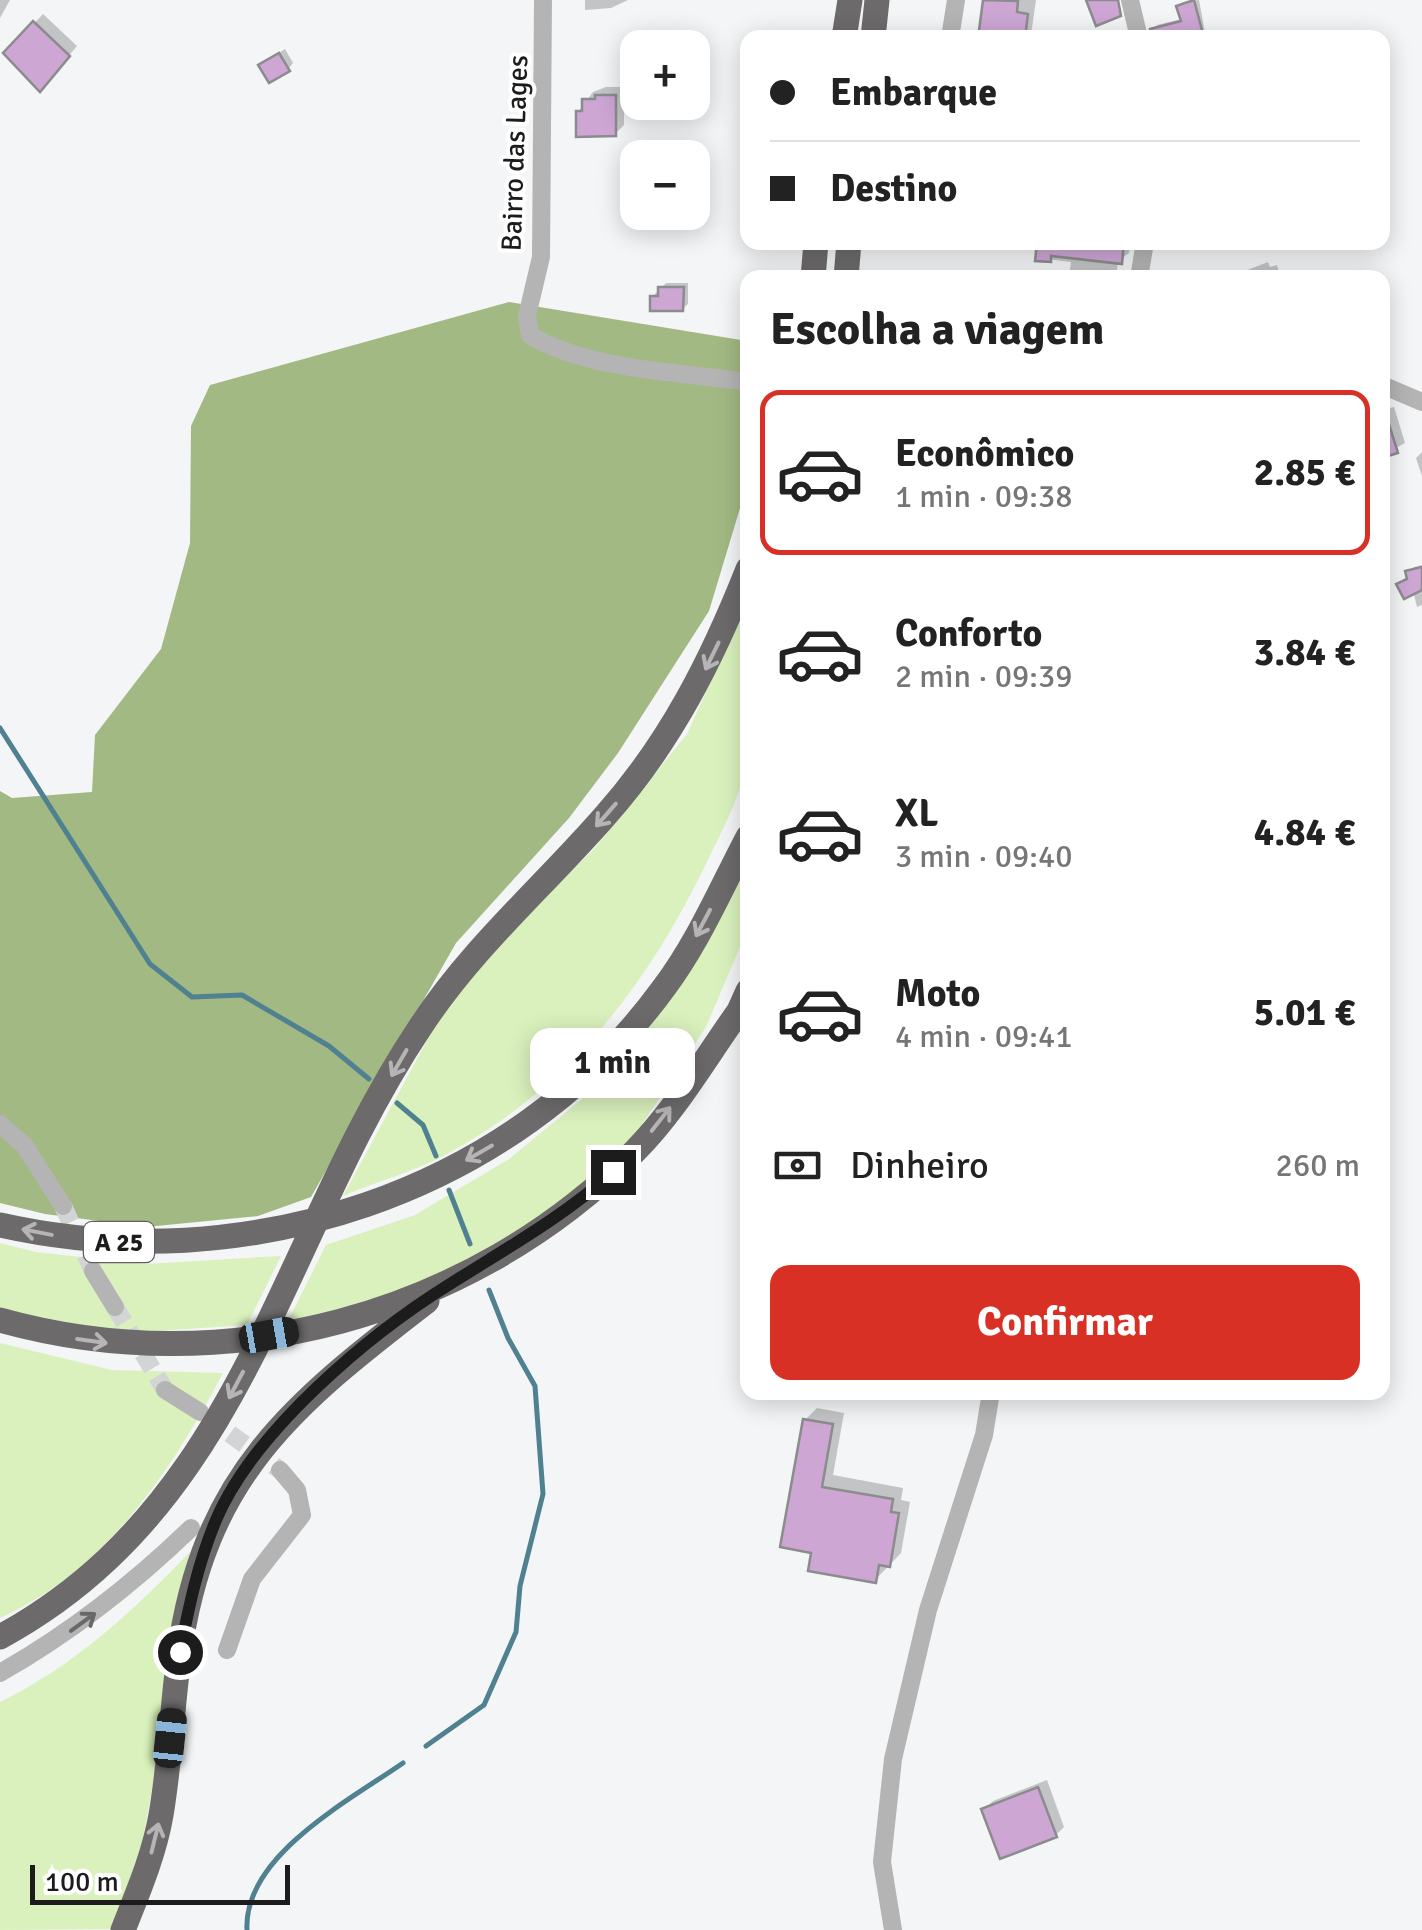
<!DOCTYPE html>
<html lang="pt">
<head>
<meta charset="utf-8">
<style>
	:root { --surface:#fff; --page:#f2f2f2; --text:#222; --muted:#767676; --line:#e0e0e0; --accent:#d93025 }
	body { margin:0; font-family:Signika,sans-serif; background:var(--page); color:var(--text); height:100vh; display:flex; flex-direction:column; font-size:38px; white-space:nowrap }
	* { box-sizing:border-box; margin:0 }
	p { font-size:32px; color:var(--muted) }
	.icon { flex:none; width:55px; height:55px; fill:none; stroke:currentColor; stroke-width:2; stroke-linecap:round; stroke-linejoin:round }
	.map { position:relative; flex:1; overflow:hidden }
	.drawer { position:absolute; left:740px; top:270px; width:650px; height:1130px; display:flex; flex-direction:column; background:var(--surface); border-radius:20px; box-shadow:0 5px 25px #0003 }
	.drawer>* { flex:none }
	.hud { position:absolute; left:740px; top:30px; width:650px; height:220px; border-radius:20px; box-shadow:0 5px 25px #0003; display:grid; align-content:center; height:220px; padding:0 30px; background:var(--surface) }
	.controls { position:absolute; left:620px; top:30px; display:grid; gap:20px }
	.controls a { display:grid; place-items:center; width:90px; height:90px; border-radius:20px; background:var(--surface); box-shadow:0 5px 25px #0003; font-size:50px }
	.scale { position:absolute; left:30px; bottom:25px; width:260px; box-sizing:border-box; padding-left:10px; border:5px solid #1c1c1d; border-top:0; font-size:28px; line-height:35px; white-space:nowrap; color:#1c1c1d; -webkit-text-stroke:8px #fff; paint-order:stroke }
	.end { position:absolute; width:45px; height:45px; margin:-22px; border:12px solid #1c1c1d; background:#fff; box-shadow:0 0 0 5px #fff }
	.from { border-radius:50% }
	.bubble { position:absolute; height:70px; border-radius:20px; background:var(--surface); box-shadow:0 5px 25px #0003; font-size:32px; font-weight:800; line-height:70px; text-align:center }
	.car { position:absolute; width:30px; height:60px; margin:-30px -15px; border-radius:12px; box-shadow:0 0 8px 2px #0007; background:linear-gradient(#222 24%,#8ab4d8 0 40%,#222 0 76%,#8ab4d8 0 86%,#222 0) }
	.hud b { display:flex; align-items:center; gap:35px; height:95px; font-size:38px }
	.hud b+b { border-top:2px solid var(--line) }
	.hud i { width:25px; height:25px; background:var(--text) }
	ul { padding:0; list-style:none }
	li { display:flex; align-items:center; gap:30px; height:165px; margin:0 20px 15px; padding:0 10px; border:5px solid transparent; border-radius:20px }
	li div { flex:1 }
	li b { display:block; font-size:38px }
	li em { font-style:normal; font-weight:800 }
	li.selected { border-color:var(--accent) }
	li>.icon { width:90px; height:90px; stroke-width:1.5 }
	h2 { padding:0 30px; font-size:45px; line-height:120px }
	.pay { display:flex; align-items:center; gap:25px; height:110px; padding:0 30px; font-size:38px }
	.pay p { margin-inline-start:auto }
	.primary-button { display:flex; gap:20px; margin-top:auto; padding:20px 30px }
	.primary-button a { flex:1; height:115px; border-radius:20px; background:var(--accent); color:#fff; font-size:40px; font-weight:800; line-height:115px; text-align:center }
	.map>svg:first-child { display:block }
	.green { fill:#daf1bd }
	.forest { fill:#a2b983 }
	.shadow { fill:#0003 }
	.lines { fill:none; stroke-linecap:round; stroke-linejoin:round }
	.stream { stroke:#508191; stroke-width:5 }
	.building { fill:#cda6d4; stroke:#8c8b8d; stroke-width:2.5 }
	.minor-tunnel { stroke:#d3d4d6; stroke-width:18; stroke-dasharray:18 9; stroke-linecap:butt }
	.minor { stroke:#b5b4b4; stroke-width:18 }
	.highway { stroke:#6c6a6b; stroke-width:25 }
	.oneway { stroke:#b6b4b5 }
	.oneway2 { stroke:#686868 }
	.route { stroke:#1c1c1d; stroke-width:12 }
	.labels { text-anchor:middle; stroke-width:8; stroke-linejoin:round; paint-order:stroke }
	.shield { fill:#fff; stroke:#606061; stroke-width:2.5 }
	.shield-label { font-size:25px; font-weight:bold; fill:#1c1c1d }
	.street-label { font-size:28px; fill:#1c1c1d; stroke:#fff }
</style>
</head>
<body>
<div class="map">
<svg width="1422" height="1930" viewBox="0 0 1422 1930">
	<rect width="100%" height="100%" fill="#f3f5f7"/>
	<!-- green -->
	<path class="green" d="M747,601C747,644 755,723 747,762C740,798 720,835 704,868C645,988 569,1087 449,1153C417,1171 377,1181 343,1196L438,1020L491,951L594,849L687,734Z
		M747,862V930L706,1027L635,1135L570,1195L518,1233L405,1293L288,1321L326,1245L415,1215L509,1159L598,1086L669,1000Z
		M0,1243L36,1252L144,1264L281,1256L247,1325L110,1334L0,1309Z
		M0,1343L112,1370L223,1373C171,1472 105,1571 0,1618Z
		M190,1552L169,1639L158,1755L143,1839L113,1929L0,1930V1702C74,1666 133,1611 190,1552Z"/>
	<!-- forest -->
	<path class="forest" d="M509,302L747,341V485L709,611L618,753L569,818L456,943L311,1197L258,1216L146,1227L45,1214L0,1203V791L12,798L92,792L95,735L161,649L190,543L191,426L210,385Z"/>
	<!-- shadow -->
	<path class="shadow" d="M0,0H10L0,18Z
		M585,0H628L611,8L585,10Z
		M986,0H1036L1031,35L1050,37L981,38Z
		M1199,0L1206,38H1153L1157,25L1182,19L1179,7L1183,2Z
		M43,14L77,46L48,80L6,53Z
		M285,49L293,63L288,69L261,65Z
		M606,87H624V125L615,134L578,112L593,92Z
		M1039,242H1130L1129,253L1118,261L1116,278H1069L1071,262L1038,258Z
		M1268,262L1270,267L1277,265L1281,278H1240L1245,271Z
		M666,283H688V304L682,309L652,297Z
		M1394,407L1405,443L1382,456V410Z
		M1422,452V476L1416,458Z
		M1422,565V605L1417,607L1413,591L1399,585L1414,567Z
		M817,1408L844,1413L833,1475L903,1488L901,1500L910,1502L901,1553L875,1580L814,1551L805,1420Z
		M1047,1780L1064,1827L1056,1835L984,1809L993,1801Z"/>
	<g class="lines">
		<!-- stream -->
		<path class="stream" d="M0,728L150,964L192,997L242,995L329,1046L369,1079
			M397,1103L423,1125L436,1156
			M449,1190L470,1244
			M426,1746L484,1705L516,1632L520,1586L543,1494L535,1386L508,1338L489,1290
			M247,1930C243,1856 350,1800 403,1763"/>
	</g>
	<!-- building -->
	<path class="building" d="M983,0L1018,1L1017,12L1028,14L1025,38H978Z
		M1086,0H1118L1121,16L1096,26Z
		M1194,0L1204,38H1151L1150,29L1181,21L1176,6Z
		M33,21L70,56L40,92L3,53Z
		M279,53L290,71L269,83L258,65Z
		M595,95H616V136L576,137V111H582V99H595Z
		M1037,242H1124L1122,264L1051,256V262L1035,261Z
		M658,287H684L683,311H650V296H658Z
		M1386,415L1398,453L1382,458V416Z
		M1422,567V590L1404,599L1396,584L1407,579L1405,571Z
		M803,1419L833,1424L822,1487L893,1499L891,1512L899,1513L890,1567L879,1565L876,1583L808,1571L811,1553L780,1547Z
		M1038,1787L1057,1837L1000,1859L981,1809Z"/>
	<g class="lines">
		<!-- minor-tunnel -->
		<path class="minor-tunnel" d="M63,1206L93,1271
			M115,1307L165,1390
			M208,1418L280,1470"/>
		<!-- minor -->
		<path class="minor" d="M543,0L541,257L527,316L530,335C587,370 680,372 748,382
			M1130,0L1139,38
			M950,38L956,0
			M1139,278L1145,242
			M1382,385L1422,402
			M0,1124L24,1145L63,1206
			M93,1271L115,1307
			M165,1390L200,1412
			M227,1650L252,1579L302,1515L297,1490L280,1470
			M0,1673C72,1632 132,1585 191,1528
			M893,1930L882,1862L893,1759L928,1610L984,1435L991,1392"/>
		<!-- highway -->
		<path class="highway" d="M844,38L850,0
			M873,38L877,0
			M813,278L816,242
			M846,278L849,242
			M0,1225C244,1280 513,1194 663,989C698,943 721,888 748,837
			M0,1320C225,1383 470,1317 635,1151C675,1111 706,1057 739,1011L748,991
			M0,1637C246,1503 278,1239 421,1026C472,948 544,886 605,816C670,743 712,660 748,569
			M123,1930C138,1892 154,1855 161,1815C170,1762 172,1709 179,1656C203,1476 292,1405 427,1301"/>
	</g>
	<!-- one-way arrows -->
	<defs><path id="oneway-shaft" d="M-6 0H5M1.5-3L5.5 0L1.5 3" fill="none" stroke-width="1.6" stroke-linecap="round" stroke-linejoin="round" transform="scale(2.5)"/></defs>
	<g class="oneway">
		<use href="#oneway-shaft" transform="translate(712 656) rotate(116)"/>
		<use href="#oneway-shaft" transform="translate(606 815) rotate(131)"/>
		<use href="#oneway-shaft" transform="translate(703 923) rotate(118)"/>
		<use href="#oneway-shaft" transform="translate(399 1063) rotate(120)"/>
		<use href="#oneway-shaft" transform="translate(661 1119) rotate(-52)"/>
		<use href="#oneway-shaft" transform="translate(479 1153) rotate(150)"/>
		<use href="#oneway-shaft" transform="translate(37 1232) rotate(-169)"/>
		<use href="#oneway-shaft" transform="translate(92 1341) rotate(8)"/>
		<use href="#oneway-shaft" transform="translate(236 1385) rotate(118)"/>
		<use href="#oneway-shaft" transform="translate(155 1838) rotate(-76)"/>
	</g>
	<use class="oneway2" href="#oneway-shaft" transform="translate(83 1622) rotate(-36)"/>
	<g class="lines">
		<!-- route -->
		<path class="route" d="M180,1652C189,1606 198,1563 216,1520C254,1431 368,1335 450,1284C507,1248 563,1217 613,1172"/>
	</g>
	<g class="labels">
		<!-- shield labels -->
		<rect class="shield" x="84" y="1222" width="70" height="40" rx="8"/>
		<g class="shield-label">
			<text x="119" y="1251">A 25</text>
		</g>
		<!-- street labels -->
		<g class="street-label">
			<text transform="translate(514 153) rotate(-88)" y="10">Bairro das Lages</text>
		</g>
	</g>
</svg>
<div class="controls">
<a>+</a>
<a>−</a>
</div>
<div class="scale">100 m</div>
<i class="end from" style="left:180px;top:1652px"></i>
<i class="end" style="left:613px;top:1172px"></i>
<div class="bubble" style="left:530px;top:1028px;width:165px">1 min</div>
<i class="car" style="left:269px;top:1335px;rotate:80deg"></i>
<i class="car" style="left:170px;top:1738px;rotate:6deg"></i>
<div class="hud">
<b><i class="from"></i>Embarque</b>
<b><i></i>Destino</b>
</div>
<section class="drawer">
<h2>Escolha a viagem</h2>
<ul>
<li class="selected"><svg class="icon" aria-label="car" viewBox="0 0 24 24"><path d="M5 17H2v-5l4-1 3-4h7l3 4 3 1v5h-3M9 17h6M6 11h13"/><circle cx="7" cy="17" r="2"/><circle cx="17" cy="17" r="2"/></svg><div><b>Econômico</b><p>1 min · 09:38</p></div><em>2.85 €</em></li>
<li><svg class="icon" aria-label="car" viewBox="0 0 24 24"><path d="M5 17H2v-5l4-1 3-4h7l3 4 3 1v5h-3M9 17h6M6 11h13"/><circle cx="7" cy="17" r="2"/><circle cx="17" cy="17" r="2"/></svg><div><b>Conforto</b><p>2 min · 09:39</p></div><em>3.84 €</em></li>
<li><svg class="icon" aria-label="car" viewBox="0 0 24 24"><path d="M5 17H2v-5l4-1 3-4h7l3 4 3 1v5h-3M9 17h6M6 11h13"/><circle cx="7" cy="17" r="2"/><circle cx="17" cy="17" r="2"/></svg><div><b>XL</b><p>3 min · 09:40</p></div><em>4.84 €</em></li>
<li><svg class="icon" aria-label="car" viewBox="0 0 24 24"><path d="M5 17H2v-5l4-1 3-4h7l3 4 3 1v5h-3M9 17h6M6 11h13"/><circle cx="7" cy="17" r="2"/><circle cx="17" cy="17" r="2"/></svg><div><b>Moto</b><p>4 min · 09:41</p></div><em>5.01 €</em></li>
</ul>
<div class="pay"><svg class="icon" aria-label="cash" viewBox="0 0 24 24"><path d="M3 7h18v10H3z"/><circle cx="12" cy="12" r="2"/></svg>Dinheiro<p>260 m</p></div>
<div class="primary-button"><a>Confirmar</a></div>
</section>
</div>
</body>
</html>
